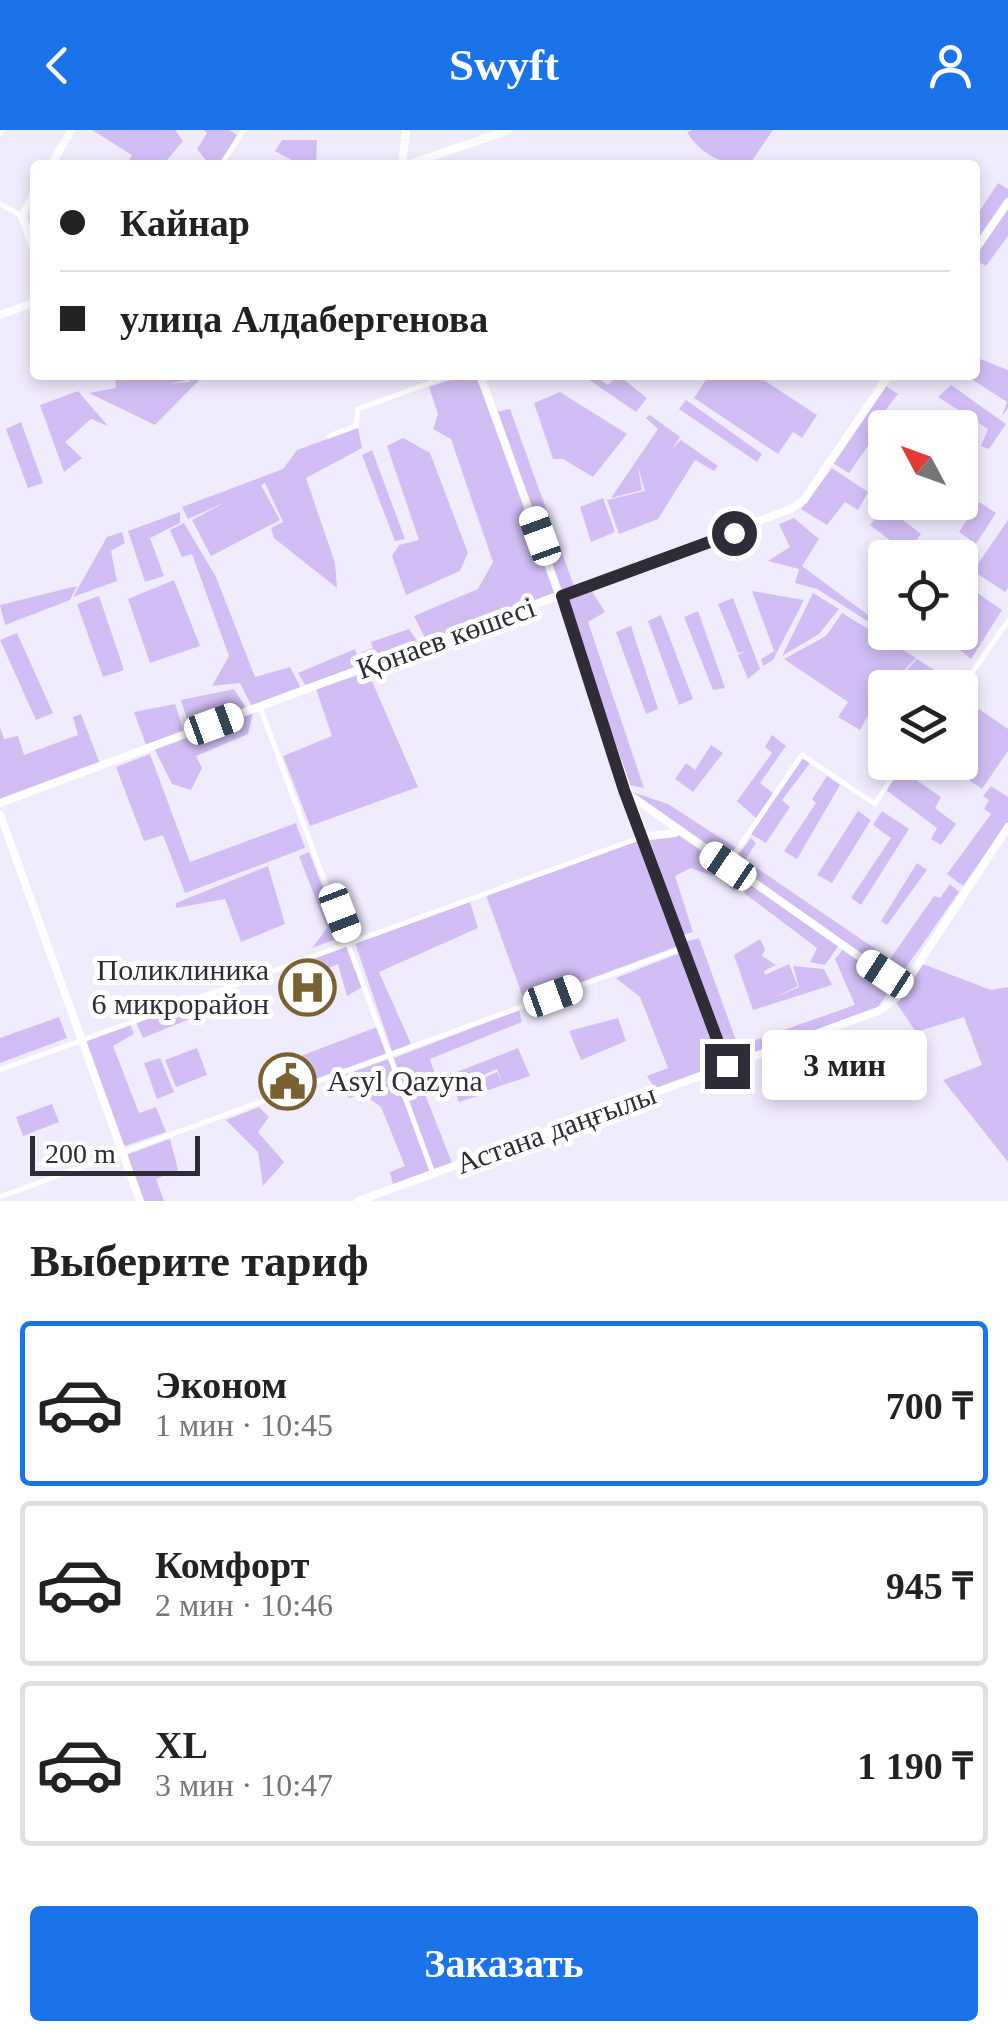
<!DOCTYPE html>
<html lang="ru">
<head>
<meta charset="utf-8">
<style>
	:root { --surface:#fff; --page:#f2f2f2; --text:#222; --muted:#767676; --line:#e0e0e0; --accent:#1a73e8 }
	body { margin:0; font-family:"Times New Roman",serif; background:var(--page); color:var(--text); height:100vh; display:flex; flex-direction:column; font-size:38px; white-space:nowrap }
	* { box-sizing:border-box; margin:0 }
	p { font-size:32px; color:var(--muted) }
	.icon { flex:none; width:55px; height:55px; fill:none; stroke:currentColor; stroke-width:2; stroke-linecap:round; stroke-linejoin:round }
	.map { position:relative; height:1071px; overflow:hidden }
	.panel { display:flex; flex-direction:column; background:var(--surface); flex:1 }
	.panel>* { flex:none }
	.hud { position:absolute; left:30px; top:30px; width:950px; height:220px; border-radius:10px; box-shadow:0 5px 15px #0003; display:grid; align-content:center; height:220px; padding:0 30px; background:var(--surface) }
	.needle { width:65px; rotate:311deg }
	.buttons { position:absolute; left:868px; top:280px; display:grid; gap:20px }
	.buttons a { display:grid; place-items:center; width:110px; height:110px; border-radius:10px; background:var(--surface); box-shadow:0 5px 15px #0003; font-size:50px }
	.scale { position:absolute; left:30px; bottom:25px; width:170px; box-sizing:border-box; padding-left:10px; border:5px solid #2f2b37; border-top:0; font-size:28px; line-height:35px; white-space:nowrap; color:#2f2b37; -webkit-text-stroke:8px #fff; paint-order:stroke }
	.end { position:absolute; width:45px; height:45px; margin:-22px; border:12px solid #2f2b37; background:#fff; box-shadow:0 0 0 5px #fff }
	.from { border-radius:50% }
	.bubble { position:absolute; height:70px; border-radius:10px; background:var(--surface); box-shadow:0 5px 15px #0003; font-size:32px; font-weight:600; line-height:70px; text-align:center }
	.car { position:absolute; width:30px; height:60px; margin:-30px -15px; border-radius:12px; box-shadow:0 0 8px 2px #0007; background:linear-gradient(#fff 24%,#345 0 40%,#fff 0 76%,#345 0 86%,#fff 0) }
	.hud b { display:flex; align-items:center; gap:35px; height:95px; font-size:38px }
	.hud b+b { border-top:2px solid var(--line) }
	.hud i { width:25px; height:25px; background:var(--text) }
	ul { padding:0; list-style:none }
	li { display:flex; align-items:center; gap:30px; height:165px; margin:0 20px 15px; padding:0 10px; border:5px solid var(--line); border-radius:10px }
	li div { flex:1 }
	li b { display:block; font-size:38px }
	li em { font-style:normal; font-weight:600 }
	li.on { border-color:var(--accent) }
	li>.icon { width:90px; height:90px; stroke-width:1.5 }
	h2 { padding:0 30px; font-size:45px; line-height:120px }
	.primary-button { display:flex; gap:20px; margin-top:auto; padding:20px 30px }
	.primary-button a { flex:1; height:115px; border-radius:10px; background:var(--accent); color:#fff; font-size:40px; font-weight:600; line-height:115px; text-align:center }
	header { display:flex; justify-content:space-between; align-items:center; height:130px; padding:0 30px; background:var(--accent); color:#fff; font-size:45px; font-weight:600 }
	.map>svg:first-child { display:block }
	.green { fill:#d2bef5 }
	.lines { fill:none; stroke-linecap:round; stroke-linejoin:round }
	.street { stroke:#fff; stroke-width:5 }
	.secondary { stroke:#fff; stroke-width:8 }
	.route { stroke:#2f2b37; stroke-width:12 }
	.labels { text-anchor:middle; stroke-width:10; stroke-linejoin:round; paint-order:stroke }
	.street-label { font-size:30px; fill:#2f2b37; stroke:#fff }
	.poi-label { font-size:30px; fill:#2f2b37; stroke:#fff; text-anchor:end }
</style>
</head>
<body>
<header><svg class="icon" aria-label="back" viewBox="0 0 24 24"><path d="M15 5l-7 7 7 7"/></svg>Swyft<svg class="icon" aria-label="person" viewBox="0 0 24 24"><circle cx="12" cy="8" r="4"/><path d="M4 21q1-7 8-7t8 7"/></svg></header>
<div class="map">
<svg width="1008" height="1071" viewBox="0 0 1008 1071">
	<rect width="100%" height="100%" fill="#f1ebfe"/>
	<!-- green -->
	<path class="green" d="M92,0H175L183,11L163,35L154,30L151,35H126L132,25Z
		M204,0H229L237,5L219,35H210L197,19L207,3Z
		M693,0H773L749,35C723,35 701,25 687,2Z
		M282,10H317L316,34L301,35L275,21Z
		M998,53L1008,59V68L975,115V88Z
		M1008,76V106L986,136L975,130V124Z
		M975,227L1008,240V278L1002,286L1007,272L965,245H975Z
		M115,245H187L188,250L169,254L189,252V245H204L155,295L89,263L116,258Z
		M466,245H476L558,464L427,512L414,486L478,459L493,432L451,309L433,299L438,284L429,257Z
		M582,245H593L608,255L618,245L647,268L636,282Z
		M709,245H756L817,285L802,308L793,302L778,324L694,268Z
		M884,255L898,264L870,300L874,307L849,343L831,332Z
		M951,255L1006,294L989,319L981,316L988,299L938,267Z
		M78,261L108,296L91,289L65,312L82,328L64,342L40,275Z
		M560,262L627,304L593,347L563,329H553L534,273Z
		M686,270L762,324L757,332L679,279Z
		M510,279L574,456L562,461L496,282Z
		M650,285L680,307L672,319L681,310L718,336L714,341L695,330L658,389L619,404L607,370L645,361L638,337L642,360L611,368L658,299L646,288Z
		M21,292L43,353L28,358L6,299Z
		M358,298L362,318L306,348L335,433L337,458L274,408L271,398L283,392L265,353L261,355L280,390L211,426L192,390L226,372L188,389L182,377L283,339L297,320Z
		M403,308L430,323L468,423L460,441L406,465L392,426L399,415L419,410L387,316Z
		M372,320L405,409L395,411L362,325Z
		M832,338L868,362L858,380L845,372L827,395L801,379Z
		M603,368L615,402L591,412L580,377Z
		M979,372L996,383L976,414L959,402Z
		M885,376L921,404L907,423L870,395Z
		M180,382V393L150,408L164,446L145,452L128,401Z
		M794,388L819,409L802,436L883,496V501L817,459L795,453L799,439L768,431L790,417L779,394Z
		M1008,390V458L1005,462L973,441Z
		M184,393L216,447L255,547L290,537L301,558L252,577L240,553L212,556L229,526L192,424L182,427L170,400Z
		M122,402L125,413L111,421L117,451L73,467L107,407Z
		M174,450L200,516L150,533L128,469Z
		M960,451L1002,480L971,529L958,518L959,504L975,476L963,470L960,474Z
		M77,456L70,470L5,495L0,475Z
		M590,458L605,482L588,492L644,658L625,654L565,468Z
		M752,461L804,470L773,530L763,536L761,529L774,521Z
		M813,463L839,479L819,504L782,526Z
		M99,466L124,540L103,547L77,474Z
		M733,468L760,539L748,549L738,525L746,521L738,523L718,474Z
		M698,481L725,558L713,560L684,487Z
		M842,483L916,528L877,568L860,600L838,587L848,572L784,529L826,506Z
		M661,485L693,569L679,575L648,491Z
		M631,496L658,579L646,584L616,502Z
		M409,499L419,514L366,535L362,522L373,518L371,512Z
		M17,503L53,583L36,590L0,510Z
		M355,519L361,536L306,556L298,543Z
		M917,529L955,553L952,557H926L905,542Z
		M368,542L418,657L310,696L283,626L332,606L316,559Z
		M234,559L246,578L190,599L181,570Z
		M175,574L184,602L146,615L134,582Z
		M979,579L1008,599V621L982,659L944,633L960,632V608Z
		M253,582L248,604L196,626L202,638L191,660L172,654L154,618Z
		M81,584L100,634L0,670V597L4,609L18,606L24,625L78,605L73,587Z
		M772,605L786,616L760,653L774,664L757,689L737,671L772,623L765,617Z
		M711,615L723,623L693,662L675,649L686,633L695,640Z
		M150,624L190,732L296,693L305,718L185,763L163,705L144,711L116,637Z
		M802,627L810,633L782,670L790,677L766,713L751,704Z
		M900,639L941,667L935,678L956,694L941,715L931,709L937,698L886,660Z
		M827,646L840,655L797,729L784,721L816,673L812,669Z
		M991,656L1008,667V692L963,756L947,744L991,684L984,679L989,670L983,666Z
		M626,660L668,674L736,718L727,732Z
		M858,681L871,690L832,753L817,745Z
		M882,681L909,699L861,775L851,768L891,708L873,695Z
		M678,705L746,751L734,761L718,748L691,738L675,746L693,802L682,805L645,708Z
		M751,708L756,713L745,730L890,829L934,766L940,768L950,754L959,762L901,845L886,843L731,734Z
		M640,709L678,816L525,873L486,765Z
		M309,722L342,807L312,818L327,798L299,726Z
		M917,733L927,740L887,795L881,791Z
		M268,736L285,794L241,812L225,769L176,778V773Z
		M750,753L839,815L825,835L810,832L817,818L744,763Z
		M470,772L478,798L379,842L411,914L392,921L355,813Z
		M699,808L738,916L855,875L835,829L844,818L897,850L875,881L729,933L684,812Z
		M760,809L765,819L762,826L776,835L764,841L765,845L789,834L798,856L774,868L799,857L793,836L824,839L832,855L753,880L734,825Z
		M349,815L364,856L347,866L338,834L290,854L284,840Z
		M680,823L724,933L655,959L647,946L668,938L640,867L616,848Z
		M920,833L991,860L1008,857V1032L943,950L982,935L964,887L916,902L893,868Z
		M199,869L202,884L143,908L136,892Z
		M519,880L522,892L430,929L436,947L421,954L452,1033L434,1041L394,928Z
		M59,887L67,908L0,933V908Z
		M618,888L626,911L581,930L569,901Z
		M130,894L134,904L113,916L139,983L156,977L166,1002L122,1017L85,911Z
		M377,897L388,924L307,952L298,927Z
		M197,918L207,945L176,957L165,930Z
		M518,918L530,946L480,963L475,952L497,942L502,952L497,939L472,950L478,966L459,972L449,945Z
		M160,928L174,962L157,969L144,933Z
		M389,929L430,1043L393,1055L390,1042L405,1036L381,977L363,964L349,968L344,945Z
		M52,974L59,992L23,1006L16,987Z
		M259,977L269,987L258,1002L284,1032L263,1056L258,1022L226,990Z
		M170,1009L178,1040L156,1049L164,1071H143L126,1025Z"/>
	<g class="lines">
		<!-- street -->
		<path class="street" d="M0,3L2,0
			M221,35L244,0
			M0,74L22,86
			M329,306L356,296L358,279L452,245
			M960,560L1008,491
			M260,577L433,1043
			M727,735L802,625L875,674L891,649L909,632
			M0,940L642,707
			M0,1067L683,818"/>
		<!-- secondary -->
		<path class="secondary" d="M51,35L71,0
			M402,35L406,0
			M407,35L509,0
			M35,63L22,86L35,121
			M975,120L1008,72
			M0,185L35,172
			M480,245C565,475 642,707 727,936
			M627,663L857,825L885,844L909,849
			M0,673L791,379L804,370L889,245
			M0,684L140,1071
			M642,707L675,703
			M358,1071L881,880L896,868L1008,697"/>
	</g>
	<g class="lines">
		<!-- route -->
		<path class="route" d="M727,936L624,660L562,466L734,403"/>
	</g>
	<!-- icons -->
	<defs>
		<symbol id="hospital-ring" viewBox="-11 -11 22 22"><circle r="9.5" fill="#fff" stroke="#7a6132" stroke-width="1.5"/><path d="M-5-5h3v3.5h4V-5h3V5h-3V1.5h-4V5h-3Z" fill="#7a6132"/></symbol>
		<symbol id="civic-ring" viewBox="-11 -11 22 22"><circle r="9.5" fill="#fff" stroke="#7a6132" stroke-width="1.5"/><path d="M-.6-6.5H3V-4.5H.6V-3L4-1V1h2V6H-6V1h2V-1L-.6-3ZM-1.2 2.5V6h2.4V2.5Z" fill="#7a6132"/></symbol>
	</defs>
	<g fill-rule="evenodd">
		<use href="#hospital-ring" x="276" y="826" width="63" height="63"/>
		<use href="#civic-ring" x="256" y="920" width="63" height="63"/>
	</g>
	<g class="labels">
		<!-- street labels -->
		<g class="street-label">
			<text transform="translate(446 508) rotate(-20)" y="10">Қонаев көшесі</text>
			<text transform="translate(556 999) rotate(-20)" y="10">Астана даңғылы</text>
		</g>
		<!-- poi labels -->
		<g class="poi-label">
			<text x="269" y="850">Поликлиника<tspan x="269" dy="34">6 микрорайон</tspan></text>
			<text x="327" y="961" text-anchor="start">Asyl Qazyna</text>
		</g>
	</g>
</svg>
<div class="buttons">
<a><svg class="needle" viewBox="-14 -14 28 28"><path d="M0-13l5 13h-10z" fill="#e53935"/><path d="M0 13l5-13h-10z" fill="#767676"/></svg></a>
<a><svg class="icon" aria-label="locate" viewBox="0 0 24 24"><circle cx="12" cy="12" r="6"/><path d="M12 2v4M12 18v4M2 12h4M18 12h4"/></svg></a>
<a><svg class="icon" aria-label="layers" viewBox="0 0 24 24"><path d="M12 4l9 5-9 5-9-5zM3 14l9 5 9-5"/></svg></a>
</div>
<div class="scale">200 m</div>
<i class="end from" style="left:734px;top:403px"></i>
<i class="end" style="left:727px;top:936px"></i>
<div class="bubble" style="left:762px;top:900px;width:165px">3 мин</div>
<i class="car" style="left:540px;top:406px;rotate:340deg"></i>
<i class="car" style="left:214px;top:594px;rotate:70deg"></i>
<i class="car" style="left:728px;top:736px;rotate:304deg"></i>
<i class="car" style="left:340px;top:783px;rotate:159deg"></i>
<i class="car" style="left:885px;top:844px;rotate:303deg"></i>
<i class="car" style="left:553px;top:866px;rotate:70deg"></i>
<div class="hud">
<b><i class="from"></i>Кайнар</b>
<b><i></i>улица Алдабергенова</b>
</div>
</div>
<section class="panel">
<h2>Выберите тариф</h2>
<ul>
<li class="on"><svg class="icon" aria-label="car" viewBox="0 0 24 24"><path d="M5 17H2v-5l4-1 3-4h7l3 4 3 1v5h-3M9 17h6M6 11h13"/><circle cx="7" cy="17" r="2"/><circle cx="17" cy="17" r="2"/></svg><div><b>Эконом</b><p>1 мин · 10:45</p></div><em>700 ₸</em></li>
<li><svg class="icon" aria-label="car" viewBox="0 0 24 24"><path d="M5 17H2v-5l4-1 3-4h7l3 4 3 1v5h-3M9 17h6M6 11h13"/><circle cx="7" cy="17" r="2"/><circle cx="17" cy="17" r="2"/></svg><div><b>Комфорт</b><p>2 мин · 10:46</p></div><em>945 ₸</em></li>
<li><svg class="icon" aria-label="car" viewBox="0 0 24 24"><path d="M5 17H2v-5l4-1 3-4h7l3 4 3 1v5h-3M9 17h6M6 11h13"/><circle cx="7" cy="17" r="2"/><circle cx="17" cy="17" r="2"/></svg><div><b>XL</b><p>3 мин · 10:47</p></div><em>1 190 ₸</em></li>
</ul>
<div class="primary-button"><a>Заказать</a></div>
</section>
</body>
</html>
